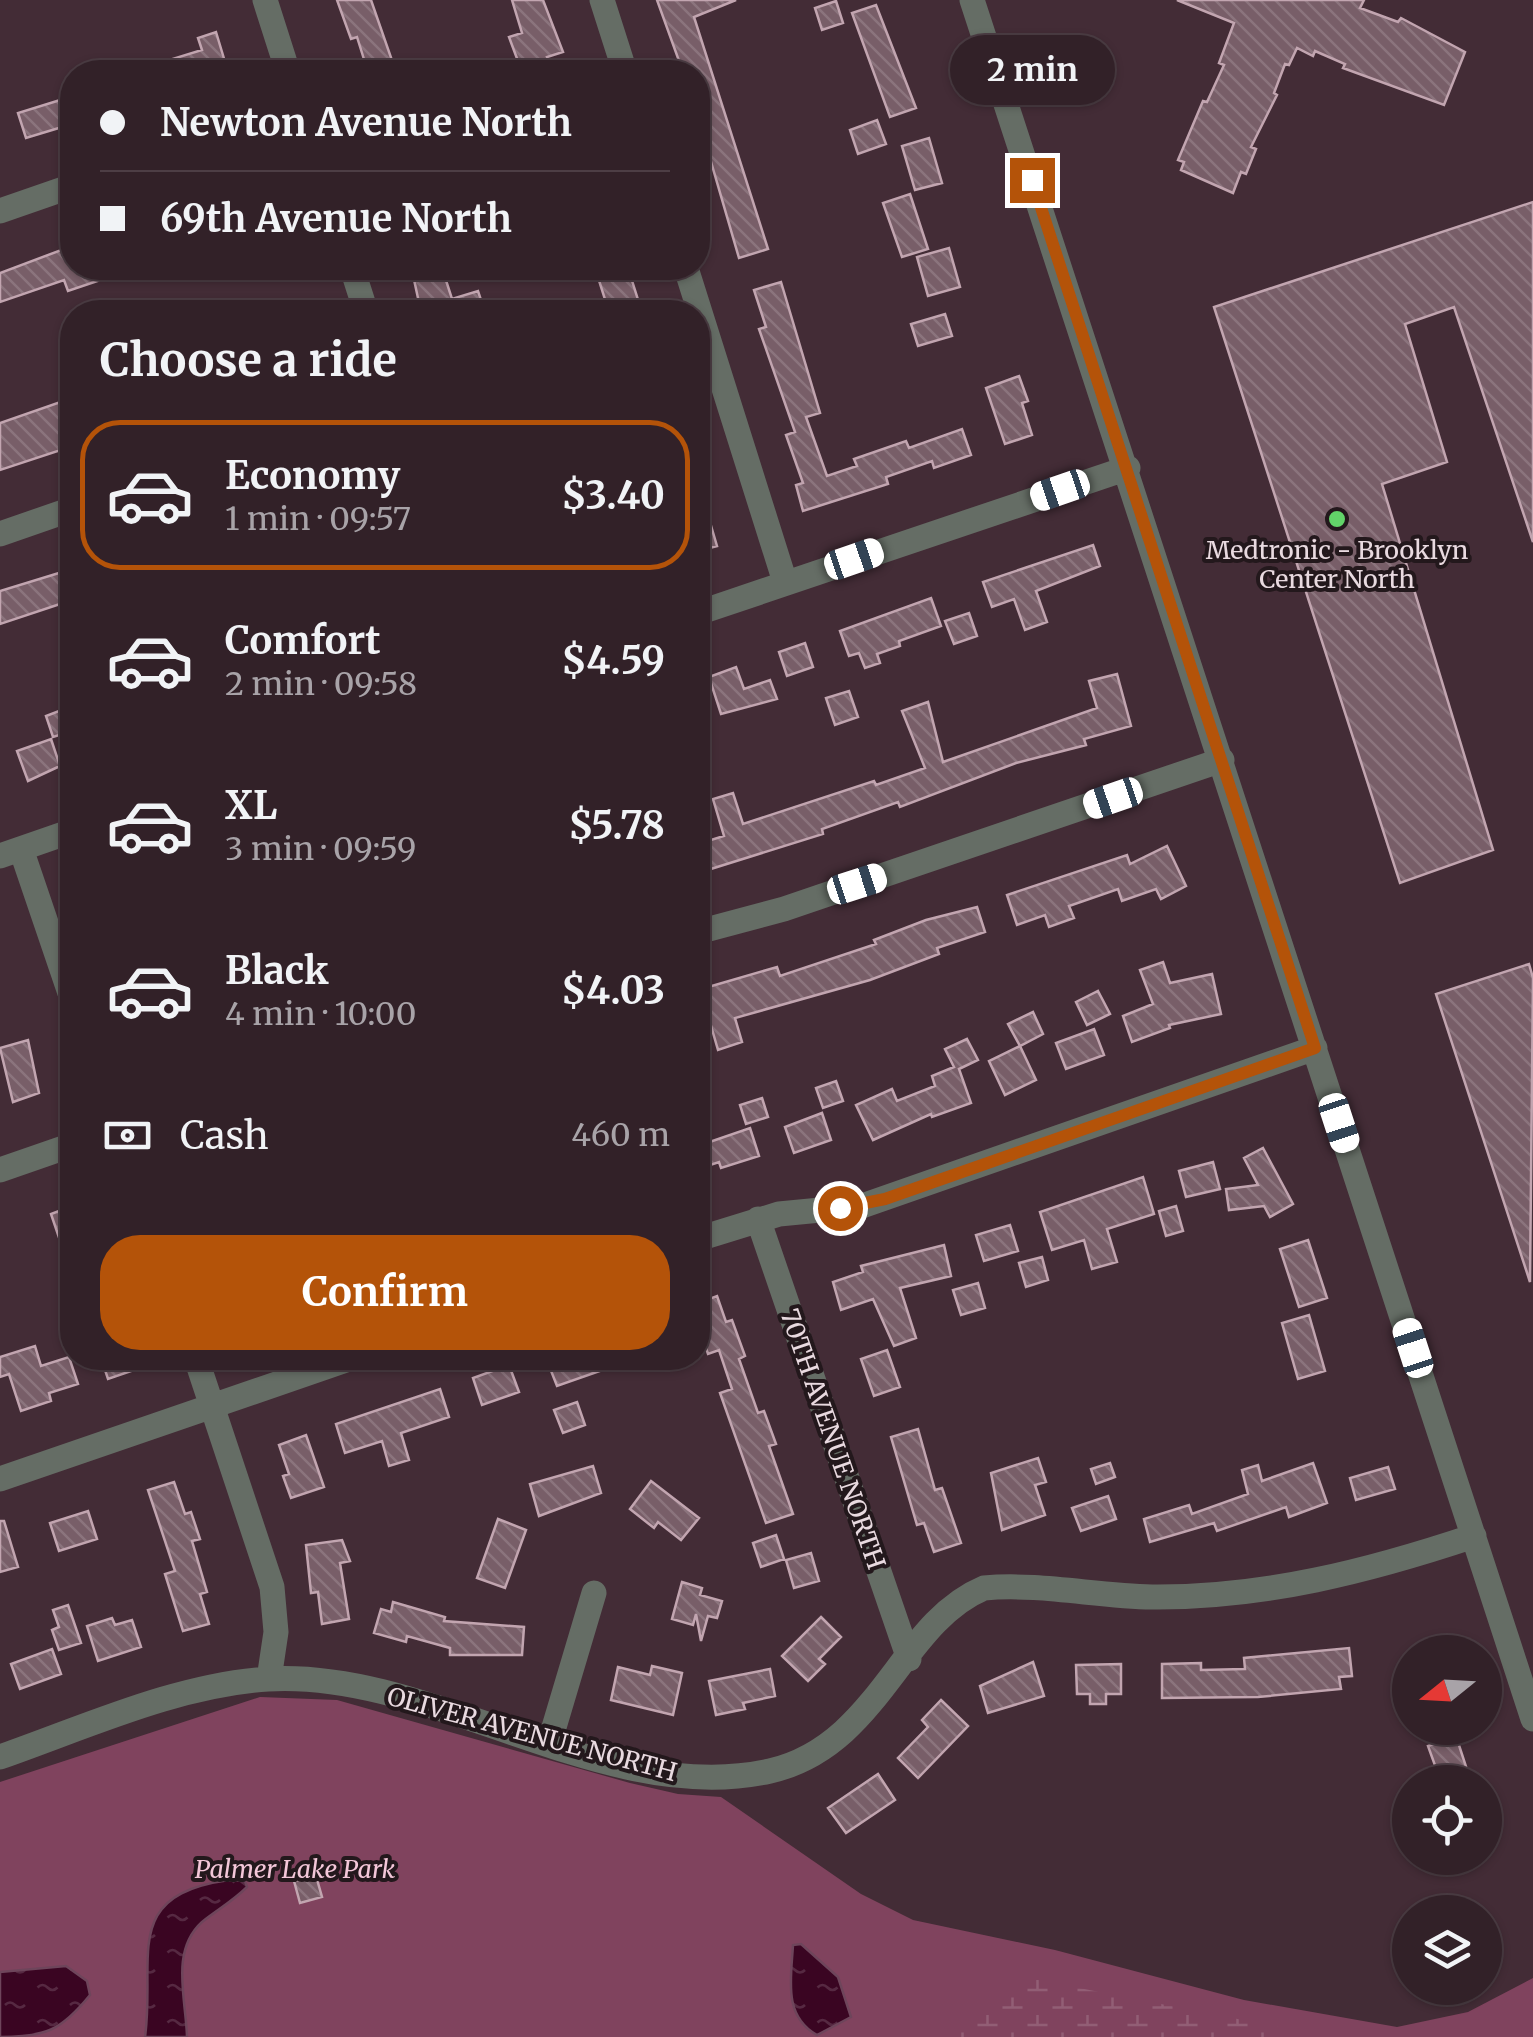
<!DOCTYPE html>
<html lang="en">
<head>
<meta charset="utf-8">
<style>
	:root { --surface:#322128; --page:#3d2e34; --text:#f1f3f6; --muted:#a8a3a8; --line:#4d3e45; --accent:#b45309 }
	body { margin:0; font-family:Merriweather,serif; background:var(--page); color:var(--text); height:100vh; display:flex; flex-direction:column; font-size:38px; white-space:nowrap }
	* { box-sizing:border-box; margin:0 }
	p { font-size:32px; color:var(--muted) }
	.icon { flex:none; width:55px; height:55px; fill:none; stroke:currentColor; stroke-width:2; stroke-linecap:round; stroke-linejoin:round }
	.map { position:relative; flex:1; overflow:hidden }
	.sheet { position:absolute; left:60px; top:300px; width:650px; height:1070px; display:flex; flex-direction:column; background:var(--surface); border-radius:40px; box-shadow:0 2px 8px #0004,0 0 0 2px var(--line) }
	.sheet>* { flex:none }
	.hud { position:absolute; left:60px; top:60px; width:650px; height:220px; border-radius:40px; box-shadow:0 2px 8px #0004,0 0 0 2px var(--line); display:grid; align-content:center; height:220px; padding:0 40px; background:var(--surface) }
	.needle { width:65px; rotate:252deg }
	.fabs { position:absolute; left:1392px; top:1635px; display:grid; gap:20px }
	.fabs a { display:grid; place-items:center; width:110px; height:110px; border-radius:50%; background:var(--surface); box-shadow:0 2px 8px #0004,0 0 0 2px var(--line); font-size:50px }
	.end { position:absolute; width:45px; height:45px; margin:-22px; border:12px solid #b45309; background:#fff; box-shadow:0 0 0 5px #fff }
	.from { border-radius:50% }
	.bubble { position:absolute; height:70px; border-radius:35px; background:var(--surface); box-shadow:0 2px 8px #0004,0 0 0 2px var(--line); font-size:32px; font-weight:700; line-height:70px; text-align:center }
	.car { position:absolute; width:30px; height:60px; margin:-30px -15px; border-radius:12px; box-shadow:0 0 8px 2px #0007; background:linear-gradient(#fff 24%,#345 0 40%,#fff 0 76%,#345 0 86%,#fff 0) }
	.hud b { display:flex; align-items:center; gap:35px; height:95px; font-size:38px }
	.hud b+b { border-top:2px solid var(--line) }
	.hud i { width:25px; height:25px; background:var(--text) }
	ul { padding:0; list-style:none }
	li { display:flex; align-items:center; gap:30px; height:150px; margin:0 20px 15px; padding:0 20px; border:5px solid transparent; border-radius:40px }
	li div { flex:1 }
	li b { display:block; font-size:38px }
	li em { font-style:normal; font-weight:700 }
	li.current { border-color:var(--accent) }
	li>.icon { width:90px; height:90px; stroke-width:1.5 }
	h2 { padding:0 40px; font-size:45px; line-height:120px }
	.pay { display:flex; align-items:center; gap:25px; height:110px; padding:0 40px; font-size:38px }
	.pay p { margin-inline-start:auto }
	.button { display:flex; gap:20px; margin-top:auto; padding:20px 40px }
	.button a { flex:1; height:115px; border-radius:40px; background:var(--accent); color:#fff; font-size:40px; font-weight:700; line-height:115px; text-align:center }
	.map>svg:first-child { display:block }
	.green { fill:#80435e }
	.wetland { fill:url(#wetland-marsh) }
	.water { fill:url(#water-ripples); stroke:#6e455b; stroke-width:2.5 }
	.building { fill:url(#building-back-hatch); stroke:#c2a5b0; stroke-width:2.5 }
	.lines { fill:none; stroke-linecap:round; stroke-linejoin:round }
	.minor { stroke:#656d65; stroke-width:25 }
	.route { stroke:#b45309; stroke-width:12 }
	.poi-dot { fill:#62d469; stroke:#23181c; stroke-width:4 }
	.labels { text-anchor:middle; stroke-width:8; stroke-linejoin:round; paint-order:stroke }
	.poi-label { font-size:25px; fill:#e9dae0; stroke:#23181c }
	.street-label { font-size:25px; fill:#e9dae0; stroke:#23181c }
	.park-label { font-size:25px; font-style:italic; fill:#f4c7d9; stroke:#23181c }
</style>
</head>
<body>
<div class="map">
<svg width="1533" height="2037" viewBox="0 0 1533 2037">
	<defs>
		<pattern id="wetland-marsh" width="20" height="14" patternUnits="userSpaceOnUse" patternTransform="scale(2.5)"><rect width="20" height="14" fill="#80435e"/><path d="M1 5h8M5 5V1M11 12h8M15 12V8" fill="none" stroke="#925e75"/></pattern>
		<pattern id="water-ripples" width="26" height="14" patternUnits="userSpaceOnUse" patternTransform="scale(2.5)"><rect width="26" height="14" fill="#3a0522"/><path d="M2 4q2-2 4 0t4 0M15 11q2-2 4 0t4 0" fill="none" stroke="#562942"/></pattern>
		<pattern id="building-back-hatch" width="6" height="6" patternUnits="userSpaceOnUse" patternTransform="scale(2.5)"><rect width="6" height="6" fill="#785e68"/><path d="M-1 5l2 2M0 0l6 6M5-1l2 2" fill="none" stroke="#8b747d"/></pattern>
	</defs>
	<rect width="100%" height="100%" fill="#432c36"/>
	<!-- green -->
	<path class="green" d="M260,1697L337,1700L630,1783L678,1794L721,1797L861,1894L913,1920L1055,1950L1244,2000L1397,2027L1468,2012L1533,1978V2037H0V1782Z"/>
	<!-- wetland -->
	<path class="wetland" d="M1023,1977L1289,2029L1298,2037H936Z"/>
	<!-- water -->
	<path class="water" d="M229,1880L245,1881L247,1887C233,1901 217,1910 202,1922C170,1951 186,1998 187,2037H145C156,1958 120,1895 229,1880Z
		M801,1944L838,1977L851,2017L817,2035C783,2016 791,1979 793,1945Z
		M66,1966L87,1981L90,1995C61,2031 45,2037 0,2037V1972Z"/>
	<!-- building -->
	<path class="building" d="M337,0H371L396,72H368L357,37L351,39Z
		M512,0H543L563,52L547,57L553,72H522L509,37L522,33Z
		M657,0H736L694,17L768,249L739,258L698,117V72H683Z
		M1177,0H1364L1360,8L1398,22L1401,18L1465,52L1444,105L1343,68L1345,64L1315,51L1313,56L1297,48L1289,65L1285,64L1274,93L1277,95L1251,147L1256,149L1246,174L1241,172L1233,193L1181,170L1184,162L1178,160L1203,101L1207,102L1224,65L1219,63L1234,23Z
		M836,1L843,23L822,30L815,8Z
		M876,5L916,108L890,117L852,13Z
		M216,32L228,72H141L140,69L202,50L198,38Z
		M70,97L72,124L26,138L18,113Z
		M877,120L886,144L858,154L850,130Z
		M929,138L942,183L915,190L902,146Z
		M910,194L928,249L902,257L883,203Z
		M1533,202V542L1454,307L1405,324L1447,462L1382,484L1493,850L1400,883L1214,307Z
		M72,246V268L130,270L68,291L64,280L0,302V273Z
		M949,248L960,287L928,296L917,257Z
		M442,268L452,299L478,291L485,312H421L413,275Z
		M595,268H628L639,303L609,312Z
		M781,282L820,413L806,417L827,476L857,466L854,459L906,441L909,448L962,429L971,455L934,468L932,461L886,477L888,484L803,511L796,485L803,483L786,435L795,432L759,329L766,327L754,290Z
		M945,314L952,336L918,346L911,324Z
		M1019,376L1028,401L1022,403L1032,435L1005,444L986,388Z
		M72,398V425L61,429L67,448L0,470V423Z
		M702,495L717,546L698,551V496Z
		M1093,545L1100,566L1036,591L1047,622L1025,630L1014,599L992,607L983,582Z
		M72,569V600L0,624V591Z
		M931,598L941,626L899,641L900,646L877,654L880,663L865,668L859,653L849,656L840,631Z
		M969,613L977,636L954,644L945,621Z
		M805,643L813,667L787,676L779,652Z
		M736,667L744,689L770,680L777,699L721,714L709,677Z
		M1117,674L1131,726L1084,739L1086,745L1016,763L900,807L898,802L822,829L823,834L698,873V844L724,836L713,799L733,793L743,824L874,781L876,785L925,768L902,711L928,702L943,762L1097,708L1089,681Z
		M849,691L858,717L835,725L826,698Z
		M72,706V731L53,737L46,716Z
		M51,739L60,766L28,781L17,751Z
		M1167,846L1186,886L1161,899L1156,889L1122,901L1118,889L1069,906L1074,918L1049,927L1045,915L1017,925L1007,895L1127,855L1130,864Z
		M977,907L985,932L937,948L939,954L870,980L735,1018L742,1042L718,1050L709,1019L698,1023V990L777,967L780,976L876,944L874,940L926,920Z
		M1163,962L1170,983L1212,974L1221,1014L1169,1025L1170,1028L1132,1042L1123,1016L1153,1004L1140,970Z
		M1529,964L1533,978L1530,1282L1436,994Z
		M1098,991L1110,1014L1087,1025L1076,1002Z
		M1033,1012L1043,1034L1020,1046L1008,1024Z
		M1094,1029L1104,1055L1066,1069L1056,1043Z
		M967,1039L978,1060L959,1069L971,1103L932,1117L931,1114L873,1140L856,1105L892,1089L897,1101L935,1086L932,1076L954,1067L945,1049Z
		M28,1040L39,1093L13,1102L0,1048Z
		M1020,1046L1036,1080L1005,1095L989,1061Z
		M836,1081L843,1101L823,1108L816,1088Z
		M762,1098L768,1117L746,1124L740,1105Z
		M822,1113L831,1140L794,1153L785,1127Z
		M750,1128L759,1156L721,1168L719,1162L698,1169V1146Z
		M1263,1148L1293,1204L1270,1217L1264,1206L1229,1210L1226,1189L1258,1185L1244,1158Z
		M1213,1162L1220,1189L1186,1197L1179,1171Z
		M1143,1177L1154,1214L1107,1229L1117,1262L1092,1269L1084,1240L1052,1250L1040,1212Z
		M72,1206V1269L70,1270L51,1214Z
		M1176,1206L1183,1231L1166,1236L1159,1211Z
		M1010,1225L1018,1251L984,1261L976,1235Z
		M1308,1240L1327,1298L1299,1307L1280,1249Z
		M944,1245L951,1276L900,1288L916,1338L894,1346L873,1299L841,1310L833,1282L863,1272L861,1266Z
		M1042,1257L1048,1280L1026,1287L1019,1263Z
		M978,1283L985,1308L961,1315L953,1290Z
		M717,1296L726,1322L732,1320L745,1356L739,1359L758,1413L764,1411L776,1444L769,1446L793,1514L766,1523L720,1393L732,1389L719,1350L708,1354L698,1325V1303Z
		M1309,1315L1325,1371L1298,1379L1282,1323Z
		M35,1346L41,1366L69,1357L78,1384L49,1393L51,1401L21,1411L9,1374L0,1377V1357Z
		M887,1350L900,1387L874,1396L861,1359Z
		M101,1358H163V1360L108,1379Z
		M546,1358H631V1360L557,1386Z
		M509,1365L519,1392L482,1405L473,1378Z
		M440,1389L449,1417L401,1433L409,1460L389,1466L382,1441L345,1453L336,1424Z
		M577,1402L585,1425L563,1433L554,1410Z
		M918,1429L935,1490L942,1488L961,1543L934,1552L924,1523L917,1525L891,1437Z
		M306,1435L324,1487L291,1498L283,1476L289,1474L279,1445Z
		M1038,1458L1046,1482L1035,1485L1045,1515L1002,1530L991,1473Z
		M1110,1463L1115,1477L1096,1484L1091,1469Z
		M1313,1463L1327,1503L1289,1517L1286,1507L1217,1531L1214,1523L1150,1542L1144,1519L1189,1505L1192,1514L1248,1494L1242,1470L1258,1465L1262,1481Z
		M593,1466L601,1493L539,1516L530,1484Z
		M1388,1467L1395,1489L1356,1500L1350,1478Z
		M651,1481L699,1518L681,1540L658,1522L654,1528L630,1509Z
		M174,1482L185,1514L191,1512L200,1539L192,1541L207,1592L200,1594L209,1624L183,1631L165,1574L175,1571L148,1490Z
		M1108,1496L1116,1519L1081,1531L1072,1508Z
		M88,1511L97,1539L59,1551L50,1523Z
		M498,1519L526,1530L505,1588L477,1578Z
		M0,1521H4L18,1567L0,1572Z
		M776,1535L784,1559L761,1567L753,1543Z
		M342,1540L350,1561L340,1563L349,1619L322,1624L318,1592L311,1593L306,1545Z
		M811,1553L819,1581L794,1588L786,1560Z
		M682,1582L702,1588L700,1595L722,1601L717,1618L708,1616L701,1641L696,1614L693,1625L672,1619Z
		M393,1602L445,1617L444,1621L524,1627L522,1655H450V1648L407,1636L406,1642L374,1633L381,1609L391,1612Z
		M68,1605L81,1643L59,1650L52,1630L59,1627L53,1610Z
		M821,1617L841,1637L819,1659L825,1664L808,1681L782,1656Z
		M112,1618L115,1625L132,1620L141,1647L98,1661L87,1626Z
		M1349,1648L1352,1676L1339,1677L1341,1689L1258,1697L1162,1698V1664L1201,1663V1670L1245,1669L1244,1658Z
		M52,1649L61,1674L20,1689L11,1664Z
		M1033,1662L1044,1696L988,1713L980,1686Z
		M1121,1664V1694H1106V1704H1090V1694H1077L1076,1665Z
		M652,1666L682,1673L673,1715L611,1700L618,1667L650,1675Z
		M770,1669L775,1696L743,1703L745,1709L716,1715L709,1681Z
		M941,1700L968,1726L918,1778L898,1758L928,1727L922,1720Z
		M1456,1736L1471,1782H1441L1428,1746Z
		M878,1774L895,1800L846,1833L828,1808Z
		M316,1876L322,1897L300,1903L294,1881Z"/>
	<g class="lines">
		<!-- minor -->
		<path class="minor" d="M265,0L288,72
			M602,0L625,72
			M972,0L1533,1719
			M0,211L72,186
			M352,268L366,312
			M686,268L785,582
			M0,534L72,509
			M698,613L1128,468
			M21,849L72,999
			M0,856L72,831
			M698,932L784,909L1222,760
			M0,1170L72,1145
			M758,1219L909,1659
			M698,1239L779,1214L862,1206L1315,1048
			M196,1358L272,1587L276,1632L269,1679
			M0,1479L352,1358
			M549,1744L594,1593
			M0,1757C86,1727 176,1685 268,1679C433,1669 605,1808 770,1771C879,1746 900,1623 984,1588C1039,1583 1096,1596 1152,1597C1264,1598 1369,1571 1474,1536"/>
	</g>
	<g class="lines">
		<!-- route -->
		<path class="route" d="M840,1208L885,1199L1315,1048L1032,180"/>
	</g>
	<!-- markers -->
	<circle class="poi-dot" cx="1337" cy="519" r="10"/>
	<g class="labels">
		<!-- poi labels -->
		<g class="poi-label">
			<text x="1337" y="559">Medtronic - Brooklyn<tspan x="1337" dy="29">Center North</tspan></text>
		</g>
		<!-- street labels -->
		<g class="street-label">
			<text transform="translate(833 1439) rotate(71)" y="9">70TH AVENUE NORTH</text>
			<text transform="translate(532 1734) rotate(15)" y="9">OLIVER AVENUE NORTH</text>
		</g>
		<!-- park labels -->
		<g class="park-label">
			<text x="295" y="1878">Palmer Lake Park</text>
		</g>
	</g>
</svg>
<div class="fabs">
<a><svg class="needle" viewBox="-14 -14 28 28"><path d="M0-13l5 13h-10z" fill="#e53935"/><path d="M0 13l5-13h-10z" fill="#a8a3a8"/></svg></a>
<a><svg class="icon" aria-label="locate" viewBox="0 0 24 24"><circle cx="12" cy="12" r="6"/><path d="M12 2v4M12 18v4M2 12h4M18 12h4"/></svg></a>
<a><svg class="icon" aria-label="layers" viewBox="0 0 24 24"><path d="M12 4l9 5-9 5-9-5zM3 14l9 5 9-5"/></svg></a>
</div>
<i class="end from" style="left:840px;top:1208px"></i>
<i class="end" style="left:1032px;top:180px"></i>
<div class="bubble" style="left:950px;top:35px;width:165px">2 min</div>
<i class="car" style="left:1060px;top:490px;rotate:251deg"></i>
<i class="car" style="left:854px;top:559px;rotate:71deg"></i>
<i class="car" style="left:1113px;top:798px;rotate:251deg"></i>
<i class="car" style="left:857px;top:884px;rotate:72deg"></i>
<i class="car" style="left:1339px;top:1123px;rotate:162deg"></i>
<i class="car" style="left:1413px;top:1348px;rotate:342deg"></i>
<div class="hud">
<b><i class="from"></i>Newton Avenue North</b>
<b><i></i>69th Avenue North</b>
</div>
<section class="sheet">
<h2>Choose a ride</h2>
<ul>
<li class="current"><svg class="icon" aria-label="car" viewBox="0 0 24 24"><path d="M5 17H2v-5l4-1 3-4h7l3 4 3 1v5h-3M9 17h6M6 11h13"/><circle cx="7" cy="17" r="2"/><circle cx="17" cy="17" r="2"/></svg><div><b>Economy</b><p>1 min · 09:57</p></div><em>$3.40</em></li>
<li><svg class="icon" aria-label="car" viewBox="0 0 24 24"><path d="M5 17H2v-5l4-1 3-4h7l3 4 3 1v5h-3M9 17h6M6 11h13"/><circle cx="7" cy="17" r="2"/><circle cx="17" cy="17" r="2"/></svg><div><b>Comfort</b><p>2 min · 09:58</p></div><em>$4.59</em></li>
<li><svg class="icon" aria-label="car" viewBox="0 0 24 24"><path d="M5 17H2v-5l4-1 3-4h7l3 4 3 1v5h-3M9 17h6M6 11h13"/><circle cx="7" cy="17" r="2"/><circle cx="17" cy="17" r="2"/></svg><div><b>XL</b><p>3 min · 09:59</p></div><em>$5.78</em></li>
<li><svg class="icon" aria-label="car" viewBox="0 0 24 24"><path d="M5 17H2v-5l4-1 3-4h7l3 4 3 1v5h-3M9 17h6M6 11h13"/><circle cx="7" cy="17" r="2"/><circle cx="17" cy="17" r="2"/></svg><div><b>Black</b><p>4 min · 10:00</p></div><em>$4.03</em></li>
</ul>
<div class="pay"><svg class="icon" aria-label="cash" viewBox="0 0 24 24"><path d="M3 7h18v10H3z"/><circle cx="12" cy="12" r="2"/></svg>Cash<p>460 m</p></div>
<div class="button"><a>Confirm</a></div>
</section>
</div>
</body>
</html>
